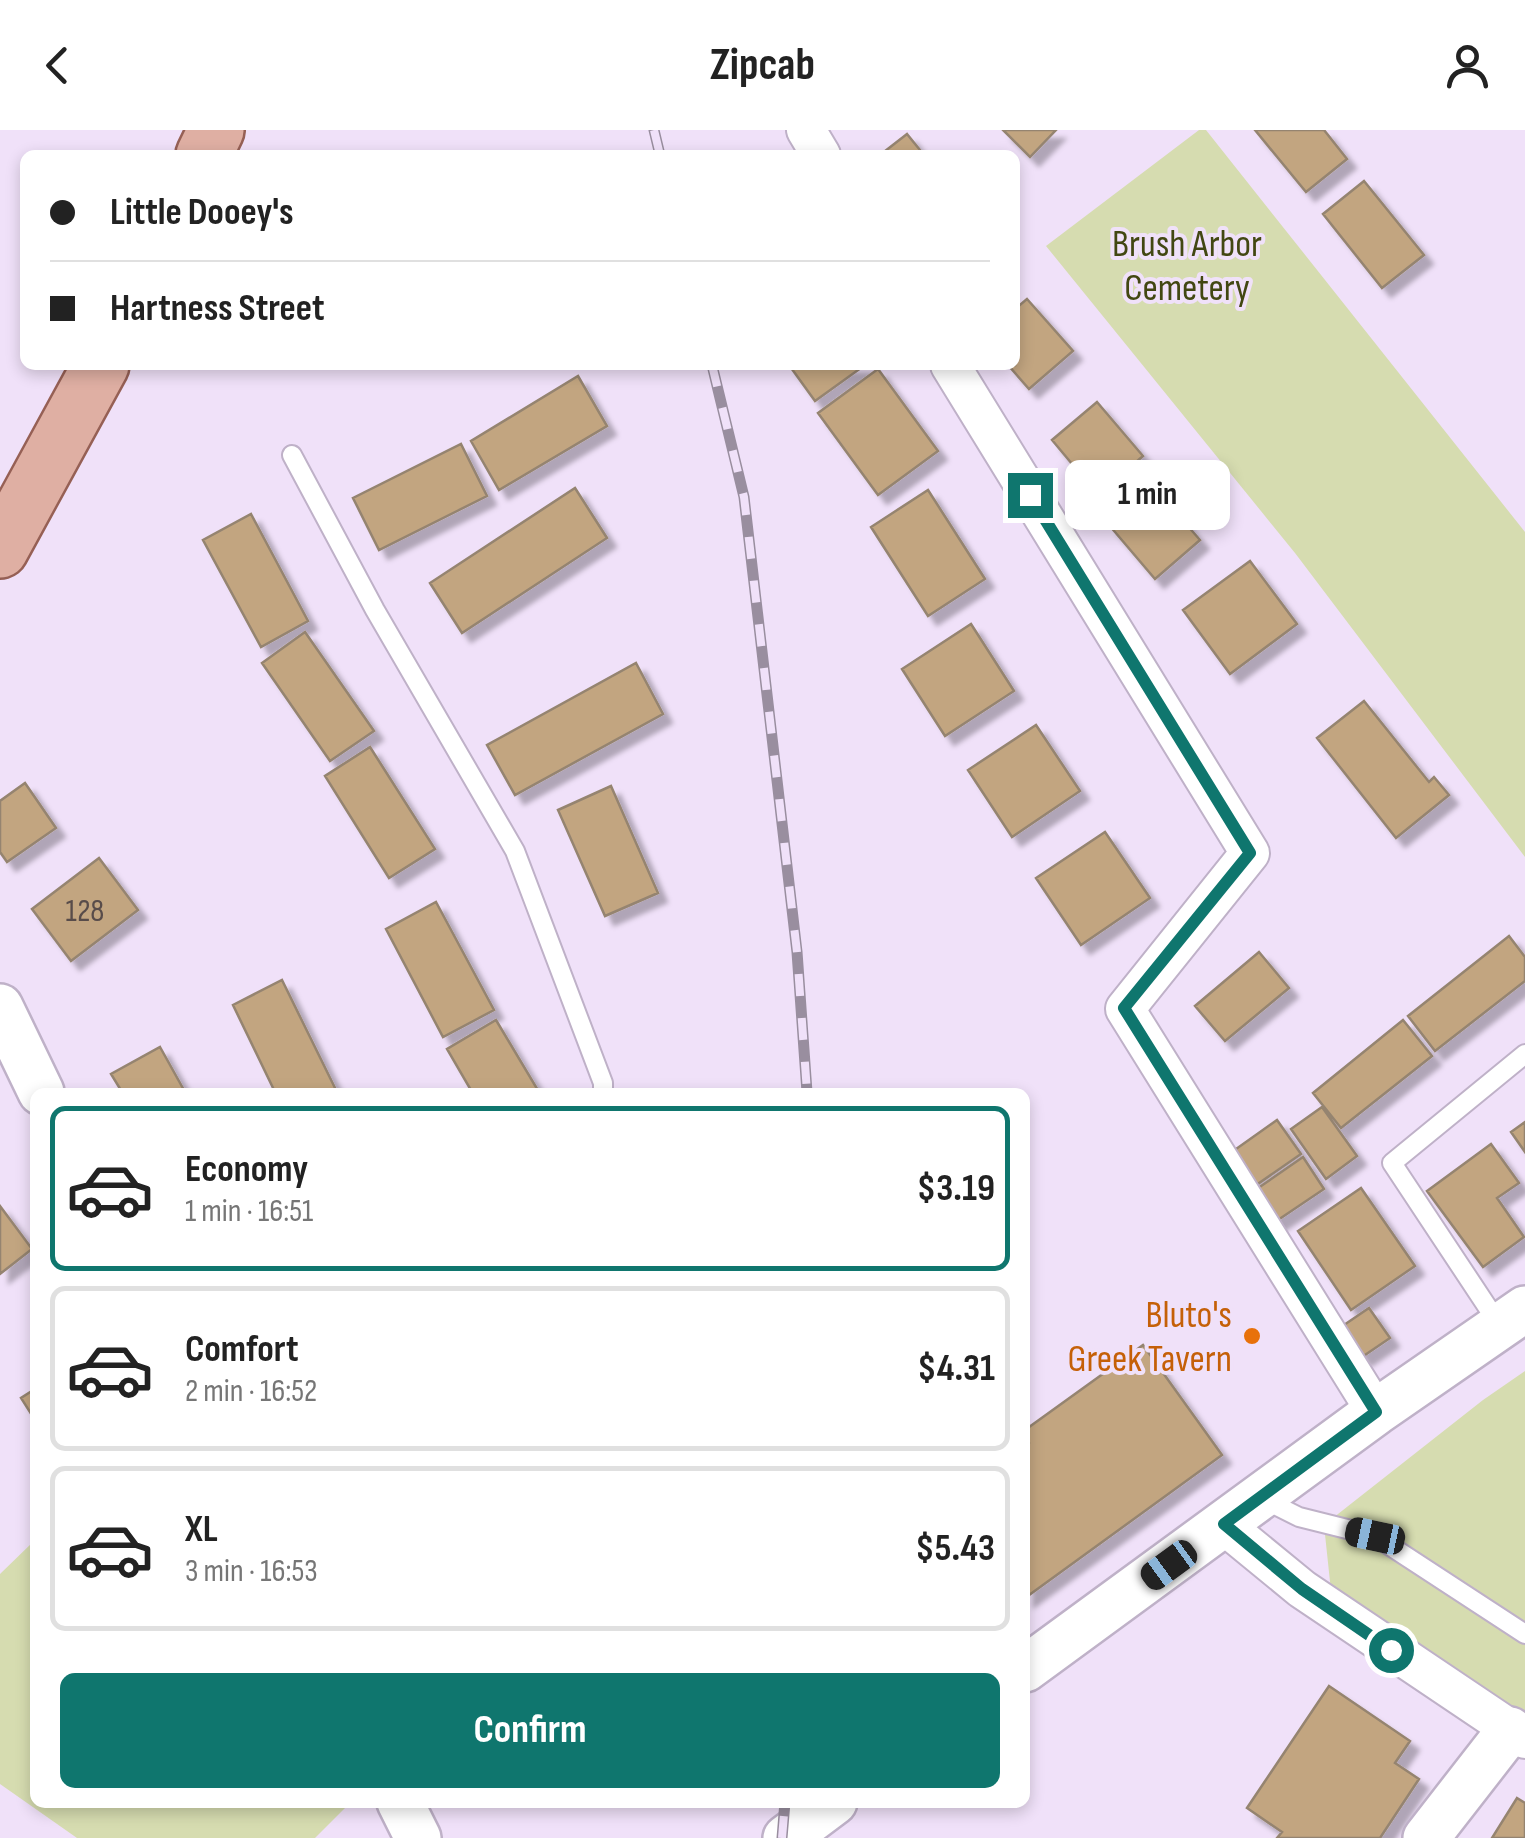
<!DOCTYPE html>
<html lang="en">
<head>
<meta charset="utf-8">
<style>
	:root { --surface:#fff; --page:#f2f2f2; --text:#222; --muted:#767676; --line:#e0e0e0; --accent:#0f766e }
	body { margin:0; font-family:"Sofia Sans Condensed",sans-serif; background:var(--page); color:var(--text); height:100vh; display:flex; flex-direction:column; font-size:38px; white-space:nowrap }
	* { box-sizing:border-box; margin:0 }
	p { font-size:32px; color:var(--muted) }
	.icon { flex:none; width:55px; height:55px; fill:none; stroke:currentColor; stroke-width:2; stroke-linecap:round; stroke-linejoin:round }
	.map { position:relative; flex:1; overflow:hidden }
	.side { position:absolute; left:30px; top:958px; width:1000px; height:720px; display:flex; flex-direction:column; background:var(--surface); border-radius:15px; box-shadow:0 5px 15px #0003 }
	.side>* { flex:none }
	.top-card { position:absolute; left:20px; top:20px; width:1000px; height:220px; border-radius:15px; box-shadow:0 5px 15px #0003; display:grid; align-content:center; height:220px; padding:0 30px; background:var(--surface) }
	.end { position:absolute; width:45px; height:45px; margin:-22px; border:12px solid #0f766e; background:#fff; box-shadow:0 0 0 5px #fff }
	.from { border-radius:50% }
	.bubble { position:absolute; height:70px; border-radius:15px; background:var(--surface); box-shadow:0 5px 15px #0003; font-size:32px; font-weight:700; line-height:70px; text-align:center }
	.car { position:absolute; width:30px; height:60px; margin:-30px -15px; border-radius:12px; box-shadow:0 0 8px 2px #0007; background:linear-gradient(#222 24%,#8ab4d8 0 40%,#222 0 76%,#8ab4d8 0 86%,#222 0) }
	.top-card b { display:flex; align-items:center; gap:35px; height:95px; font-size:38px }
	.top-card b+b { border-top:2px solid var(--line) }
	.top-card i { width:25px; height:25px; background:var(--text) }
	ul { padding:18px 0 0; list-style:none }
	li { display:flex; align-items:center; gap:30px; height:165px; margin:0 20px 15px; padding:0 10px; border:5px solid var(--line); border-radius:15px }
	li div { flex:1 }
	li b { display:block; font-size:38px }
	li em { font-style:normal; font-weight:700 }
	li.selected { border-color:var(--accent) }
	li>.icon { width:90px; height:90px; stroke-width:1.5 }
	.action { display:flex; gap:20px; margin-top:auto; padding:20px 30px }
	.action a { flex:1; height:115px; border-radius:15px; background:var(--accent); color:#fff; font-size:40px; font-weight:700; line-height:115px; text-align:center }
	header { display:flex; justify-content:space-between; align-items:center; height:130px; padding:0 30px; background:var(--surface); font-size:45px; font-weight:700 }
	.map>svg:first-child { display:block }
	.green { fill:#d6dcb0 }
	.building { fill:#c2a580; stroke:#958470; stroke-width:2.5; filter:url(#shadow) }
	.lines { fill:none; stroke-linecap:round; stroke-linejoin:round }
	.service-casing { stroke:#bfb1c8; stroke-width:22 }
	.minor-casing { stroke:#bfb1c8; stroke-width:42 }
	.tertiary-casing { stroke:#bfb1c8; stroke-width:50 }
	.primary-casing { stroke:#966055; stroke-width:60 }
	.service { stroke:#fff; stroke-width:18 }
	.minor { stroke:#fff; stroke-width:38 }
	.tertiary { stroke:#fff; stroke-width:45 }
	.primary { stroke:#dfafa3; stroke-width:55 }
	.rail-casing { stroke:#998e9f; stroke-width:11 }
	.rail { stroke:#f0e1f9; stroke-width:8; stroke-dasharray:22; stroke-linecap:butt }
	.route { stroke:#0f766e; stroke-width:12 }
	.food-dot { fill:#e8710a; stroke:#f0e1f9; stroke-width:4 }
	.labels { text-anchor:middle; stroke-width:8; stroke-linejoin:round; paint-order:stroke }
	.number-label { font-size:32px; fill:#584c4a }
	.park-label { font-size:38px; fill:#424712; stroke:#f0e1f9 }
	.food-label { font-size:38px; fill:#c56008; stroke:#f0e1f9; text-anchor:end }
</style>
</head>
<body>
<header><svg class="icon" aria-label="back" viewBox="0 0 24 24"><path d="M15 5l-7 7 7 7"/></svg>Zipcab<svg class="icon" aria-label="person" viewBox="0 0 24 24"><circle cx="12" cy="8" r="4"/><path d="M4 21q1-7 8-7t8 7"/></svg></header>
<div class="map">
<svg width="1525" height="1708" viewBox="0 0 1525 1708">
	<defs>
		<filter id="shadow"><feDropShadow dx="9" dy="9" stdDeviation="2.5" flood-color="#0004"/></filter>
	</defs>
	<rect width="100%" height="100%" fill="#f0e1f9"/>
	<!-- green -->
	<path class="green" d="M1199,0H1206L1525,402V727L1295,423L1046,116Z
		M1525,1241V1587L1331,1461L1324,1395L1483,1270Z
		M35,1410V1672L348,1675L315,1708H77L0,1654V1444Z"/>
	<!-- building -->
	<path class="building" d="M1003,0H1056L1030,27Z
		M1255,0H1324L1347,29L1306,62Z
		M907,4L924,25H880Z
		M1364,51L1424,125L1382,158L1323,84Z
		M1027,169L1073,221L1029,259L1008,235H1015V179Z
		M789,235H865L815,271Z
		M878,239L938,321L878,365L818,283Z
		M578,246L607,296L499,360L471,311Z
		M1097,272L1143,326L1098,365L1052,310Z
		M461,314L487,366L379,420L353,368Z
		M1154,357L1200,410L1155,449L1109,395Z
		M575,358L607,408L462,503L430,453Z
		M928,360L985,449L928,486L871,397Z
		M251,384L308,491L261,517L203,410Z
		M1250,431L1297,494L1230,544L1183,480Z
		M971,494L1014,561L945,606L902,539Z
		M305,502L374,601L330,631L262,533Z
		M636,533L663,584L515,665L487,615Z
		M1364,571L1429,652L1434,647L1449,665L1396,708L1317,608Z
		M1036,595L1080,661L1012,707L968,640Z
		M370,617L435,719L389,748L325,646Z
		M25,653L56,698L7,732L0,722V671Z
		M611,656L658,763L605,786L558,680Z
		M1105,702L1150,768L1081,815L1036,748Z
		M99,728L138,780L71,831L32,779Z
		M436,772L494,880L443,907L386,799Z
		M1509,806L1525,827V851L1435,921L1408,886Z
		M1259,822L1289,858L1225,911L1195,876Z
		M282,850L336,960L330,962H275L233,875Z
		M496,890L539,962H472L447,919Z
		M1403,890L1432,926L1341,998L1313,963Z
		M160,917L185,962H122L111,944Z
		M1322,977L1357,1026L1326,1049L1291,999Z
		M1277,990L1301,1024L1252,1058L1229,1024Z
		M1525,992V1022L1511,1002Z
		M1491,1014L1519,1053L1497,1068L1524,1107L1483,1137L1427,1061Z
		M1303,1027L1324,1059L1269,1096L1248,1065Z
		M1361,1058L1415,1136L1351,1180L1298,1101Z
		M0,1076L32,1119L0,1144Z
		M1369,1178L1390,1208L1362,1227L1341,1197Z
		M1143,1215L1222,1325L1025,1468V1317L1029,1313L1025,1300Z
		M35,1259V1290L21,1268Z
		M1329,1556L1410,1611L1395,1633L1419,1649L1380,1708H1277L1282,1702L1247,1678Z
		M1517,1668L1525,1673V1708H1492Z"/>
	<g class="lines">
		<defs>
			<path id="service" d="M292,325L375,480L515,721L603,953V962
				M1500,1196L1392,1033L1525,924
				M1261,1368L1299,1387L1375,1406L1525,1504"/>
			<path id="minor" d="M806,0L821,25
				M950,235L1250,723L1125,879L1376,1282
				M1224,1395L1302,1459L1525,1609"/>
			<path id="tertiary" d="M0,877L41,962
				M1025,1539L1376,1282L1525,1179
				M400,1672L418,1708
				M786,1708L834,1672
				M1426,1708L1510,1600"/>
			<path id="primary" d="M204,25L216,0
				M0,420L101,235"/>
		</defs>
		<!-- service casing -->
		<use href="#service" class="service-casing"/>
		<!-- minor casing -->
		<use href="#minor" class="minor-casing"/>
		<!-- tertiary casing -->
		<use href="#tertiary" class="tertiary-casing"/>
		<!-- primary casing -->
		<use href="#primary" class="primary-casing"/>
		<!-- service -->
		<use href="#service" class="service"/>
		<!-- minor -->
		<use href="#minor" class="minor"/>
		<!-- tertiary -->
		<use href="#tertiary" class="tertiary"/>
		<!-- primary -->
		<use href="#primary" class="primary"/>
		<defs>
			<path id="rail" d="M654,0L660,25
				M712,235L744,367L797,822L807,962
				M782,1708L785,1672"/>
		</defs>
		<!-- rail casing -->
		<use href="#rail" class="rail-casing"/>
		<!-- rail -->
		<use href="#rail" class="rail"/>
	</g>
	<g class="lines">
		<!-- route -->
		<path class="route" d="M1030,365L1250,723L1124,878L1376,1282L1224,1394L1302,1459L1391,1520"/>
	</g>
	<!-- markers -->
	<circle class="food-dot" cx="1252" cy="1206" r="10"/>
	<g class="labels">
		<!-- number labels -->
		<g class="number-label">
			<text x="85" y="791">128</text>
		</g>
		<!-- park labels -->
		<g class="park-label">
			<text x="1187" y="126">Brush Arbor<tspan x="1187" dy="44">Cemetery</tspan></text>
		</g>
		<!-- food labels -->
		<g class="food-label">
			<text x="1232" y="1197">Bluto's<tspan x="1232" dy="44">Greek Tavern</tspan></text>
		</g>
	</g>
</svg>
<i class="end from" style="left:1391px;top:1520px"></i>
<i class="end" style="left:1030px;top:365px"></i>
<div class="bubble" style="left:1065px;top:330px;width:165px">1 min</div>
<i class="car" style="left:1375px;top:1406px;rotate:282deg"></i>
<i class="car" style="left:1169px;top:1435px;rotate:234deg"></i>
<div class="top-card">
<b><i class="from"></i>Little Dooey's</b>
<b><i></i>Hartness Street</b>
</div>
<section class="side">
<ul>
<li class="selected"><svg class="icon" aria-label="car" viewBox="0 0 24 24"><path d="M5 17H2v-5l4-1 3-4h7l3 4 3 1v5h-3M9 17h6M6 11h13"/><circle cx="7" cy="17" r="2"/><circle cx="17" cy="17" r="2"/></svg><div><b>Economy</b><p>1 min · 16:51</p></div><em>$3.19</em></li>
<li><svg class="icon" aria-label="car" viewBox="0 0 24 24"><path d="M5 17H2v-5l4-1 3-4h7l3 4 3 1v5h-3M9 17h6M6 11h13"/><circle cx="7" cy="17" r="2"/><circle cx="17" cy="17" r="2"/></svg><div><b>Comfort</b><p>2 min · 16:52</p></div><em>$4.31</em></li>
<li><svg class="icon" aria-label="car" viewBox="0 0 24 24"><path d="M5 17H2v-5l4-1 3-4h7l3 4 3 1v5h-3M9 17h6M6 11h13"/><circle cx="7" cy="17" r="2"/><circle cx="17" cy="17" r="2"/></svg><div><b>XL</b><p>3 min · 16:53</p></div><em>$5.43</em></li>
</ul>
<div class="action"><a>Confirm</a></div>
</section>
</div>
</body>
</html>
